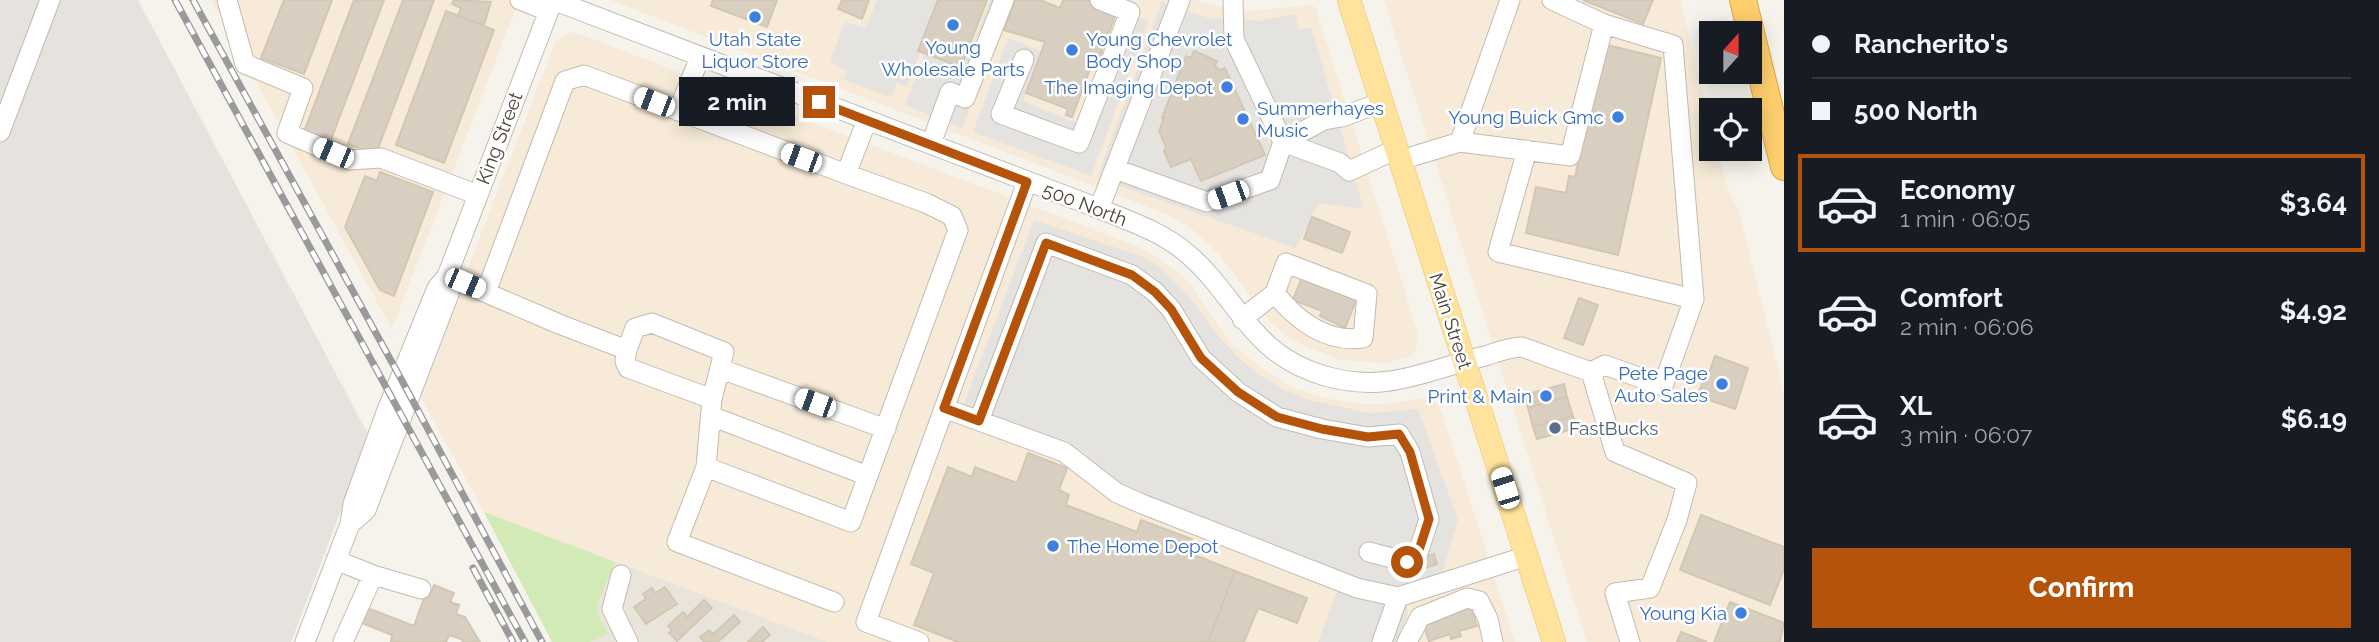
<!DOCTYPE html>
<html lang="en">
<head>
<meta charset="utf-8">
<style>
	:root { --surface:#171b24; --page:#242831; --text:#f1f3f6; --muted:#9ea1a6; --line:#363941; --accent:#b45309 }
	body { margin:0; font-family:Raleway,sans-serif; background:var(--page); color:var(--text); height:100vh; display:flex; flex-direction:column; font-size:26px; white-space:nowrap }
	* { box-sizing:border-box; margin:0 }
	p { font-size:23px; color:var(--muted) }
	.icon { flex:none; width:38px; height:38px; fill:none; stroke:currentColor; stroke-width:2; stroke-linecap:round; stroke-linejoin:round }
	.map { position:relative; flex:1; overflow:hidden }
	.details { display:flex; flex-direction:column; background:var(--surface); width:595px }
	.details>* { flex:none }
	.banner { display:grid; align-content:center; height:154px; padding:0 28px; background:var(--surface) }
	.needle { width:46px; rotate:21deg }
	.controls { position:absolute; left:1699px; top:21px; display:grid; gap:14px }
	.controls a { display:grid; place-items:center; width:63px; height:63px; border-radius:0px; background:var(--surface); box-shadow:0 4px 18px #0003; font-size:35px }
	.end { position:absolute; width:32px; height:32px; margin:-16px; border:9px solid #b45309; background:#fff; box-shadow:0 0 0 4px #fff }
	.from { border-radius:50% }
	.bubble { position:absolute; height:49px; border-radius:0px; background:var(--surface); box-shadow:0 4px 18px #0003; font-size:23px; font-weight:700; line-height:49px; text-align:center }
	.car { position:absolute; width:21px; height:42px; margin:-21px -10px; border-radius:9px; box-shadow:0 0 5px 2px #0007; background:linear-gradient(#fff 24%,#345 0 40%,#fff 0 76%,#345 0 86%,#fff 0) }
	.banner b { display:flex; align-items:center; gap:24px; height:66px; font-size:26px }
	.banner b+b { border-top:2px solid var(--line) }
	.banner i { width:18px; height:18px; background:var(--text) }
	ul { padding:0; list-style:none }
	li { display:flex; align-items:center; gap:21px; height:98px; margin:0 14px 10px; padding:0 14px; border:4px solid transparent; border-radius:0px }
	li div { flex:1 }
	li b { display:block; font-size:26px }
	li em { font-style:normal; font-weight:700 }
	li.selected { border-color:var(--accent) }
	li>.icon { width:63px; height:63px; stroke-width:1.5 }
	.cta { display:flex; gap:14px; margin-top:auto; padding:14px 28px }
	.cta a { flex:1; height:80px; border-radius:0px; background:var(--accent); color:#fff; font-size:28px; font-weight:700; line-height:80px; text-align:center }
	main { display:flex; flex:1; min-height:0 }
	.map>svg:first-child { display:block }
	.residential { fill:#eae5da }
	.commercial { fill:#f7ead8 }
	.industrial { fill:#e6e2dd }
	.green { fill:#d2eab5 }
	.parking { fill:#e5e3e0 }
	.building { fill:#d8cfc1; stroke:#d3c7b4; stroke-width:2 }
	.lines { fill:none; stroke-linecap:round; stroke-linejoin:round }
	.minor-casing { stroke:#c2bbae; stroke-width:21 }
	.major-casing { stroke:#e6c16a; stroke-width:24 }
	.highway-casing { stroke:#e0a43c; stroke-width:28 }
	.minor { stroke:#fff; stroke-width:19 }
	.major { stroke:#ffe39c; stroke-width:23 }
	.highway { stroke:#ffcf6e; stroke-width:26 }
	.rail-casing { stroke:#9a9a9a; stroke-width:7 }
	.rail { stroke:#fff; stroke-width:4.5; stroke-dasharray:13; stroke-linecap:butt }
	.route { stroke:#b45309; stroke-width:9 }
	.shop-dot { fill:#3f7fe0; stroke:#fff; stroke-width:2.5 }
	.service-dot { fill:#5c6f8a; stroke:#fff; stroke-width:2.5 }
	.labels { text-anchor:middle; stroke-width:5; stroke-linejoin:round; paint-order:stroke }
	.shop-label { font-size:19px; fill:#366cbe; stroke:#fff; text-anchor:end }
	.street-label { font-size:19px; fill:#4b4439; stroke:#fff }
	.service-label { font-size:19px; fill:#4e5e75; stroke:#fff; text-anchor:start }
</style>
</head>
<body>
<main>
<div class="map">
<svg width="1784" height="642" viewBox="0 0 1784 642">
	<rect width="100%" height="100%" fill="#f6f3ec"/>
	<!-- residential -->
	<path class="residential" d="M484,512L828,642H553Z"/>
	<!-- commercial -->
	<path class="commercial" d="M211,0H519L392,329Z
		M610,0H1195L1220,7L1249,11L1312,5L1316,9L1418,334L1417,347L1410,357L1385,363L1341,360L1309,348L1290,338L1269,321L1218,253L1191,228L1166,214Z
		M1384,0H1680L1711,125L1712,149H1717L1728,190L1739,212L1784,394V642H1587Z
		M574,32L1142,248L1170,266L1189,283L1230,342L1262,369L1292,387L1324,398L1361,404H1384L1425,398L1434,401L1441,410L1515,642H828L484,512L419,394L555,43L562,36Z"/>
	<!-- industrial -->
	<path class="industrial" d="M0,0H138L369,436L291,642H0Z"/>
	<!-- green -->
	<path class="green" d="M484,512L615,562L597,605V612L608,634L590,642H552Z"/>
	<!-- parking -->
	<path class="parking" d="M877,0H940L907,87L897,83L891,97L844,80L847,71L830,62L845,22L866,28Z
		M990,0H1011L962,128L905,105L933,33L972,46Z
		M1075,0H1127L1135,3L1137,17L1149,20L1091,176L973,132L1008,38L1041,51L1023,101L1077,123L1117,17Z
		M1162,2L1209,18L1259,21L1295,14L1299,30L1311,27L1364,209L1319,203L1296,248L1097,178Z
		M1034,220L1141,256L1161,268L1189,296L1216,334L1241,360L1258,374L1285,390L1308,400L1371,413L1418,409L1458,520L1443,571L1404,589L1408,613L1397,642H1318L1343,576L1126,491L1081,451L963,406Z"/>
	<!-- building -->
	<path class="building" d="M284,0H332L304,74L261,58Z
		M354,0H384L330,142L304,132Z
		M403,0H434L376,154L348,144Z
		M454,0L491,2L484,25L458,16L461,8L452,4Z
		M713,0H777L767,27L711,6Z
		M842,0H869L862,19L838,9Z
		M938,0H987L961,67L918,51Z
		M1015,0H1040L1060,8L1063,0H1089L1117,11L1098,61L1094,59L1072,117L1066,115L1068,109L1026,93L1045,42L1004,30Z
		M1583,0H1653L1643,24Z
		M446,11L494,30L444,163L396,145Z
		M1603,44L1661,58L1618,255L1526,233L1536,187L1566,193L1569,176L1575,177Z
		M1194,51L1217,61L1215,66L1220,70L1225,68L1265,155L1201,181L1191,159L1171,167L1164,151L1166,147L1159,131L1164,118H1162L1186,56L1191,58Z
		M380,172L433,192L394,296L380,290L345,227L365,176L377,181Z
		M1312,217L1350,232L1342,253L1304,239Z
		M1302,277L1357,298L1345,328L1320,316L1322,311L1293,300Z
		M1579,298L1598,305L1583,345L1564,338Z
		M1715,356L1748,368L1735,409L1698,396L1704,377L1707,379Z
		M1564,384L1567,397L1528,408L1524,395Z
		M1567,397L1573,416L1533,427L1528,408Z
		M1573,416L1576,428L1537,439L1533,427Z
		M1028,453L1067,468L1059,490L1069,495L1066,505L1137,532L1141,520L1192,539L1187,552L1235,571L1208,642H958L914,625L934,573L911,564L948,467L972,477L975,467L1017,483Z
		M1701,515L1784,547V569L1770,605L1680,570Z
		M1434,554L1437,564L1410,573L1407,562Z
		M1235,571L1307,598L1297,623L1258,608L1244,642H1208Z
		M434,585L454,593L450,602L459,605L456,614L465,617L480,642H463L461,639L449,635L446,642H391L392,635L359,622L365,607L414,626L426,593L430,595Z
		M665,587L677,604L646,624L634,607L646,599L643,594L652,588L655,593Z
		M704,600L712,608L677,641L669,633L672,631L668,626L683,612L687,617Z
		M1730,602L1784,623L1780,642H1714Z
		M1470,604L1471,610L1476,609L1478,617L1474,618L1477,626L1459,631L1461,636L1451,639L1450,634L1429,641L1422,620Z
		M734,615L740,622L718,642H704L700,637L709,630L713,634Z
		M763,627L770,635L762,642H748Z
		M1681,632L1707,642H1677Z"/>
	<g class="lines">
		<defs>
			<path id="minor" d="M227,0L245,64L303,88L287,133L350,160L381,158L478,195
				M520,0L548,11
				M553,0L1090,205C1123,219 1161,230 1189,255C1239,299 1251,355 1325,376C1388,394 1426,370 1485,356C1495,353 1510,347 1521,347C1527,348 1535,352 1541,354C1557,360 1574,366 1591,372L1615,452L1687,483L1677,520L1650,588L1615,593L1630,642
				M1233,0L1234,39L1283,142L1340,163L1349,171L1397,149
				M1552,0L1604,24L1673,45L1694,299L1663,386L1605,365L1591,372
				M1024,59L1001,114L1079,143L1130,12L1100,0
				M678,111L700,57
				M0,132L50,0
				M1460,142L1570,156L1604,24
				M931,144L950,92L965,98L1004,0
				M1527,150L1498,252L1694,299
				M1401,160L1460,142L1510,0
				M1115,169L1207,202L1270,180L1283,142L1324,120L1342,117L1382,102
				M1099,209L1180,0
				M447,276L559,324L627,350L625,361L628,368L712,399
				M486,292L565,81L584,75L846,174L867,120
				M1242,319L1275,293C1297,321 1327,343 1363,338L1367,294L1286,263L1275,293
				M627,350L635,328L652,323L724,352L712,399L706,467L851,522L958,230L952,216L926,203L846,174
				M721,369L886,429
				M944,408L1064,452L1117,493L1142,504L1357,588L1398,597L1527,556
				M711,416L868,476
				M979,421L1046,243L1132,275L1155,292L1171,309L1201,358L1238,392L1277,417L1322,429L1368,437L1399,434L1410,452L1429,519L1418,553L1407,562L1369,552
				M706,467L677,542L834,602
				M350,524L366,510L449,294L447,276
				M336,560L373,575L343,642
				M373,575L421,589
				M621,575L612,609L628,642
				M305,642L350,524L353,504L387,410L437,288L447,276L553,0
				M919,642L866,622L1027,182
				M1382,642L1398,597
				M1407,642L1420,617L1467,598L1479,601L1488,619L1493,642"/>
			<path id="major" d="M1349,0L1554,642"/>
			<path id="highway" d="M1743,0L1784,167"/>
		</defs>
		<!-- minor casing -->
		<use href="#minor" class="minor-casing"/>
		<!-- major casing -->
		<use href="#major" class="major-casing"/>
		<!-- highway casing -->
		<use href="#highway" class="highway-casing"/>
		<!-- minor -->
		<use href="#minor" class="minor"/>
		<!-- major -->
		<use href="#major" class="major"/>
		<!-- highway -->
		<use href="#highway" class="highway"/>
		<defs>
			<path id="rail" d="M175,0L525,642
				M193,0L400,377L542,642
				M473,568L513,642"/>
		</defs>
		<!-- rail casing -->
		<use href="#rail" class="rail-casing"/>
		<!-- rail -->
		<use href="#rail" class="rail"/>
	</g>
	<g class="lines">
		<!-- route -->
		<path class="route" d="M819,102L1027,182L944,408L979,421L1046,243L1132,275L1155,292L1171,309L1201,358L1238,392L1277,417L1322,429L1368,437L1399,434L1410,452L1429,519L1418,553L1407,562"/>
	</g>
	<!-- markers -->
	<g class="shop-dot">
		<circle cx="755" cy="17" r="7"/>
		<circle cx="953" cy="25" r="7"/>
		<circle cx="1072" cy="50" r="7"/>
		<circle cx="1227" cy="87" r="7"/>
		<circle cx="1618" cy="117" r="7"/>
		<circle cx="1243" cy="119" r="7"/>
		<circle cx="1722" cy="384" r="7"/>
		<circle cx="1546" cy="396" r="7"/>
		<circle cx="1053" cy="546" r="7"/>
		<circle cx="1741" cy="613" r="7"/>
	</g>
	<circle class="service-dot" cx="1555" cy="428" r="7"/>
	<g class="labels">
		<!-- shop labels -->
		<g class="shop-label">
			<text x="755" y="46" text-anchor="middle">Utah State<tspan x="755" dy="22">Liquor Store</tspan></text>
			<text x="1086" y="46" text-anchor="start">Young Chevrolet<tspan x="1086" dy="22">Body Shop</tspan></text>
			<text x="953" y="54" text-anchor="middle">Young<tspan x="953" dy="22">Wholesale Parts</tspan></text>
			<text x="1213" y="94">The Imaging Depot</text>
			<text x="1257" y="115" text-anchor="start">Summerhayes<tspan x="1257" dy="22">Music</tspan></text>
			<text x="1604" y="124">Young Buick Gmc</text>
			<text x="1708" y="380">Pete Page<tspan x="1708" dy="22">Auto Sales</tspan></text>
			<text x="1532" y="403">Print &amp; Main</text>
			<text x="1067" y="553" text-anchor="start">The Home Depot</text>
			<text x="1727" y="620">Young Kia</text>
		</g>
		<!-- street labels -->
		<g class="street-label">
			<text transform="translate(499 138) rotate(-69)" y="7">King Street</text>
			<text transform="translate(1085 204) rotate(21)" y="7">500 North</text>
			<text transform="translate(1451 321) rotate(72)" y="7">Main Street</text>
		</g>
		<!-- service labels -->
		<g class="service-label">
			<text x="1569" y="435">FastBucks</text>
		</g>
	</g>
</svg>
<div class="controls">
<a><svg class="needle" viewBox="-14 -14 28 28"><path d="M0-13l5 13h-10z" fill="#e53935"/><path d="M0 13l5-13h-10z" fill="#9ea1a6"/></svg></a>
<a><svg class="icon" aria-label="locate" viewBox="0 0 24 24"><circle cx="12" cy="12" r="6"/><path d="M12 2v4M12 18v4M2 12h4M18 12h4"/></svg></a>
</div>
<i class="end from" style="left:1407px;top:562px"></i>
<i class="end" style="left:819px;top:102px"></i>
<div class="bubble" style="left:679px;top:77px;width:116px">2 min</div>
<i class="car" style="left:654px;top:102px;rotate:291deg"></i>
<i class="car" style="left:333px;top:153px;rotate:293deg"></i>
<i class="car" style="left:801px;top:158px;rotate:290deg"></i>
<i class="car" style="left:1228px;top:195px;rotate:250deg"></i>
<i class="car" style="left:465px;top:283px;rotate:113deg"></i>
<i class="car" style="left:815px;top:403px;rotate:290deg"></i>
<i class="car" style="left:1505px;top:488px;rotate:342deg"></i>
</div>
<section class="details">
<div class="banner">
<b><i class="from"></i>Rancherito's</b>
<b><i></i>500 North</b>
</div>
<ul>
<li class="selected"><svg class="icon" aria-label="car" viewBox="0 0 24 24"><path d="M5 17H2v-5l4-1 3-4h7l3 4 3 1v5h-3M9 17h6M6 11h13"/><circle cx="7" cy="17" r="2"/><circle cx="17" cy="17" r="2"/></svg><div><b>Economy</b><p>1 min · 06:05</p></div><em>$3.64</em></li>
<li><svg class="icon" aria-label="car" viewBox="0 0 24 24"><path d="M5 17H2v-5l4-1 3-4h7l3 4 3 1v5h-3M9 17h6M6 11h13"/><circle cx="7" cy="17" r="2"/><circle cx="17" cy="17" r="2"/></svg><div><b>Comfort</b><p>2 min · 06:06</p></div><em>$4.92</em></li>
<li><svg class="icon" aria-label="car" viewBox="0 0 24 24"><path d="M5 17H2v-5l4-1 3-4h7l3 4 3 1v5h-3M9 17h6M6 11h13"/><circle cx="7" cy="17" r="2"/><circle cx="17" cy="17" r="2"/></svg><div><b>XL</b><p>3 min · 06:07</p></div><em>$6.19</em></li>
</ul>
<div class="cta"><a>Confirm</a></div>
</section>
</main>
</body>
</html>
